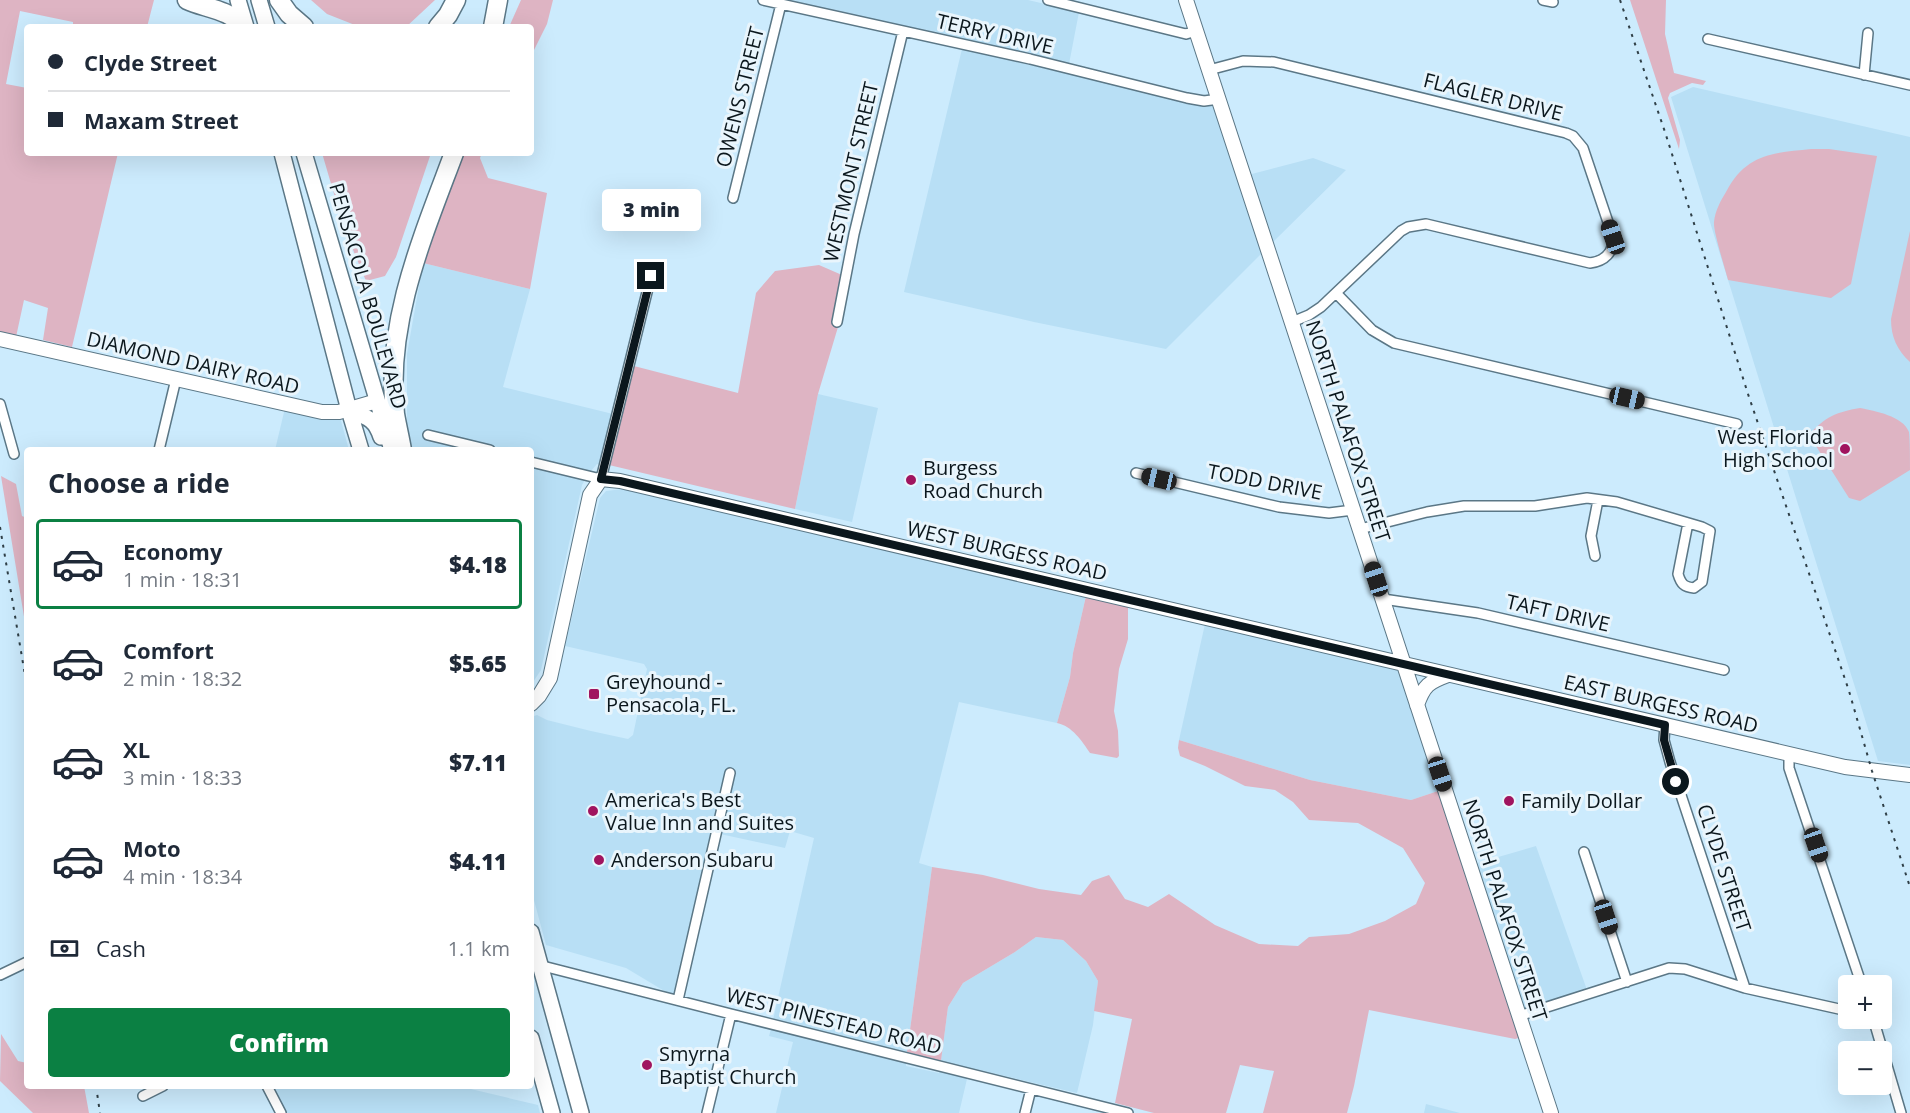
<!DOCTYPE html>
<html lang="en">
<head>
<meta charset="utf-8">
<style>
	:root { --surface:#fff; --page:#f6f6f7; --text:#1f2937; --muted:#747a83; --line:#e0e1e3; --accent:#0b8043 }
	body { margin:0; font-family:"Open Sans",sans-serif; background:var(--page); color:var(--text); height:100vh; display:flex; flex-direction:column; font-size:22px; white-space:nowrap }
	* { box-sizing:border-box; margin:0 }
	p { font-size:20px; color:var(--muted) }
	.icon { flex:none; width:33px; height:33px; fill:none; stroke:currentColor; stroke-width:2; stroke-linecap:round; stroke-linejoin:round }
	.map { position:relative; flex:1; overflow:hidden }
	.sheet { position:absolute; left:24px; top:447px; width:510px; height:642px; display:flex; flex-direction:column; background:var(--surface); border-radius:6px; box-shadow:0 6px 24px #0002 }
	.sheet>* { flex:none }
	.guide { position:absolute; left:24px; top:24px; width:510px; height:132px; border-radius:6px; box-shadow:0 6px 24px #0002; display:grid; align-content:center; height:132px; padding:0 24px; background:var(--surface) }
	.controls { position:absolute; left:1838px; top:975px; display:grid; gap:12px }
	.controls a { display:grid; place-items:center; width:54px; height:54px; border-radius:6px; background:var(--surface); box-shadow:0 6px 24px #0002; font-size:30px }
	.end { position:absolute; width:27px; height:27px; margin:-14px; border:8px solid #0b171d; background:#fff; box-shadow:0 0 0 3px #fff }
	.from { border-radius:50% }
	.bubble { position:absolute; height:42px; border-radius:6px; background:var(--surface); box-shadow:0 6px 24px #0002; font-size:20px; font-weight:800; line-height:42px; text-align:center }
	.car { position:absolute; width:18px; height:36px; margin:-18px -9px; border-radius:8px; box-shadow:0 0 4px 2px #0007; background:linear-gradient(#222 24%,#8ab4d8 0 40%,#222 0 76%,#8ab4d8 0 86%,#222 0) }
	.guide b { display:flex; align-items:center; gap:21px; height:57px; font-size:22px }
	.guide b+b { border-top:2px solid var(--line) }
	.guide i { width:15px; height:15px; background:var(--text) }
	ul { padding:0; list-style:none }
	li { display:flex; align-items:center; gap:18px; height:90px; margin:0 12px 9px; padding:0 12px; border:3px solid transparent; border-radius:6px }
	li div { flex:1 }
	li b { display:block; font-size:22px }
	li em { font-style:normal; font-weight:800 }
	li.current { border-color:var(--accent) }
	li>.icon { width:54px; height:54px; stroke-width:1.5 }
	h2 { padding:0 24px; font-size:27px; line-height:72px }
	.pay { display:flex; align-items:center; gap:15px; height:66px; padding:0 24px; font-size:22px }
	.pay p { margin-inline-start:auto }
	.action { display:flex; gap:12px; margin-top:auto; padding:12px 24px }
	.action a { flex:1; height:69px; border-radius:6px; background:var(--accent); color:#fff; font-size:24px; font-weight:800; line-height:69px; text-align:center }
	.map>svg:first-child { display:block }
	.built { fill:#b8dff5 }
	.green { fill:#deb4c3 }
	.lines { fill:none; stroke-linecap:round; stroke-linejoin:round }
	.street-casing { stroke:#5b7786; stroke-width:12 }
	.secondary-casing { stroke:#5b7786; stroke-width:16 }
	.primary-casing { stroke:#5b7786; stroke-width:18 }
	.highway-casing { stroke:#5b7786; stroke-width:21 }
	.street { stroke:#fff; stroke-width:9 }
	.secondary { stroke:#fff; stroke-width:14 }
	.primary { stroke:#fff; stroke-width:15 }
	.highway { stroke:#fff; stroke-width:18 }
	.rail { stroke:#2f3f47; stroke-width:2; stroke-dasharray:3 6; stroke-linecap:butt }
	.route { stroke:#0b171d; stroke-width:8 }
	.poi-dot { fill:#a0145f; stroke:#e9f5fc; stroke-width:2 }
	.labels { text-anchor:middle; stroke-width:6; stroke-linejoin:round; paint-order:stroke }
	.street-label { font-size:20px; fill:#0b171d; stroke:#e9f5fc }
	.poi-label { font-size:20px; fill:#0b171d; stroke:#e9f5fc; text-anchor:start }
</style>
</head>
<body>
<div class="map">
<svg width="1910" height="1113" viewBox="0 0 1910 1113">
	<rect width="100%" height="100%" fill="#ccebfd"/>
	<!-- built -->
	<path class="built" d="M785,0H1028L1079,12L1069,64Z
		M962,49L1187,102L1204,106L1216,105L1264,251L1166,349L1034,322L904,292Z
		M1693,87L1910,137V765L1878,761L1671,97Z
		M1313,158L1346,170L1271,244L1248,175Z
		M423,263L530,289L503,387L613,414L600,464H597L590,472L531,458V450H510L425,429L423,439L470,450H410L407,439V354Z
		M818,394L878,408L852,522L795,509Z
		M285,408L340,417L349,450H275Z
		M531,467L585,480L582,485L541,670L531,685Z
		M623,489L1086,596L1073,653L1070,677L1057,723L959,702L919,863L932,867L907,1052L773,1020L814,838L790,831L785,848L720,834L735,769L727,768L675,995L666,992L626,968L546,945L531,889V717L537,715L547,720L591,731L628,739L633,735L647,669L644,664L565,646L600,498L606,491Z
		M1205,624L1402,671L1441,790L1411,800L1310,780L1179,740Z
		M1536,846L1587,990L1522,1010L1474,864Z
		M1036,937L1063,940L1086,961L1098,981L1093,1025L1077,1093L941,1061L948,1007L963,983L1015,952Z
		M771,1029L906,1062V1066L939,1073L940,1070L969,1078L967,1079L959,1113H776L793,1042L769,1036Z
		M272,1086H458L538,1105L540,1113H286Z
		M1426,1104L1460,1113H1424Z"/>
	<!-- green -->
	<path class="green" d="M0,0H154L147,27H73V22L20,11L6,84L27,88V153H118L72,347L43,340L48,308L24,300L16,337L0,332Z
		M311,0H435L406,27H360L327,14Z
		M521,0H553L547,24L531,56V27H509Z
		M1630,0H1666L1665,34L1674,73L1706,81L1703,85L1692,83L1670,93L1668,98L1680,140L1679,149Z
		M1811,149H1829L1877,156L1851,284L1831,298L1728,280C1725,268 1713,231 1714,222C1715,211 1721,200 1726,192C1746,154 1772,153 1811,149Z
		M322,153H431L396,257L385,276L366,281L344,228Z
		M462,153H482L480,158L488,178L547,193L530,289L423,263Z
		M1910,231V362C1897,350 1891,337 1891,319Z
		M819,265L842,275L832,325L838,327L818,394L795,509L609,465L634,366L738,393L756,293L775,271Z
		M1860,408C1875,411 1903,416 1909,432C1910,440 1910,461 1910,470L1860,501L1849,498L1809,435C1825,417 1836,412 1860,408Z
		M1,476L16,484L22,516L27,518V635Z
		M1086,596L1128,606V639L1119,669L1114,711L1118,731L1119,756L1117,758L1090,753C1082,741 1072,726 1057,723L1070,677L1073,653Z
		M1179,740L1310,780L1411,800L1441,790L1522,1037L1515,1039L1369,1010L1354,1086L1347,1113H1263L1274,1071L1240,1065L1226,1113H1154L1115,1103L1132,1019L1094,1011L1098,981L1086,961L1063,940L1036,937L1015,952L963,983L948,1007L941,1061L907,1052L932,867L983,875L1039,889L1081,895L1092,881L1109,875L1125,899L1148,907L1169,894L1215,925L1259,944L1298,946L1309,937L1349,934L1385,921L1416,904L1425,883L1403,848L1358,823L1309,820L1293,802L1275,790L1245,786L1205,766L1180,756L1178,748Z
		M1,1034L18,1061L27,1063V1086H84L89,1113H33L0,1081Z"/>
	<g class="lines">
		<defs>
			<path id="street" d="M763,0L1030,59L1187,98L1204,101L1219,99
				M1048,0L1186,34L1196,31
				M1543,0L1553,2
				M1708,39L1910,85
				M1209,70L1243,61L1274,62L1566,133L1573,136L1583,148L1613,237C1614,252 1605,261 1590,263L1426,224L1408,227L1401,231L1321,307L1309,315L1292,322
				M1864,75L1868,33
				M733,198L781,4
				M1336,293L1372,330L1394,343L1737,424
				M837,322L854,234L903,31
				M0,404L14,454
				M428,435L490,450
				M159,450L176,379
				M531,462L601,479L651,276
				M1136,473L1279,507L1329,513L1353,510
				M1360,529L1427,512L1464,506H1535L1587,498L1617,502L1702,527L1710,531L1702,582L1694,588C1684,587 1681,584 1678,574L1688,523
				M1595,556L1591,536L1598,500
				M1383,599L1478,613L1724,670
				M1665,725L1664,740L1670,762L1745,988
				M1789,753V768L1862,986
				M1584,852L1627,982
				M531,963L731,1014L1128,1113
				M0,975L27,962
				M678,1000L730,773
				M1519,1016L1669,968L1685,969L1745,988L1848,1011
				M1873,1018L1901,1113
				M267,1086L281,1113
				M143,1096L163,1086
				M707,1113L731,1014
				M1025,1113L1031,1089"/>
			<path id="secondary" d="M1186,0L1551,1113
				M0,339L322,412H339L377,401
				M531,704L539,696L550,678L590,495L601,479L620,481L1845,767L1910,775
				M1417,705C1424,685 1429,682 1448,675"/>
			<path id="primary" d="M238,0L246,27
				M259,0L267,27
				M282,153L349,410L361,450
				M304,153L392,450
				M349,410C366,417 375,418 381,437
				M531,932L581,1113
				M531,1038L552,1113"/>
			<path id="highway" d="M187,0C203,8 234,10 241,27
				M279,0L289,14L304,27
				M438,27L448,15L456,0
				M493,27L498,0
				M402,450C400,438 397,426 395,414C385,323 423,236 454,153"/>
		</defs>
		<!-- street casing -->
		<use href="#street" class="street-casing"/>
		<!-- secondary casing -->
		<use href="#secondary" class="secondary-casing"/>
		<!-- primary casing -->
		<use href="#primary" class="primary-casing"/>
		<!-- highway casing -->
		<use href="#highway" class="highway-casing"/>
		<!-- street -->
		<use href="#street" class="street"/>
		<!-- secondary -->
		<use href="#secondary" class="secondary"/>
		<!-- primary -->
		<use href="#primary" class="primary"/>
		<!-- highway -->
		<use href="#highway" class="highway"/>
		<!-- rail -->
		<path class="rail" d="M1620,0L1665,132L1748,394L1849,691L1872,771L1910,887
			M0,527L27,687
			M96,1086L100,1113"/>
	</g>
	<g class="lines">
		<!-- route -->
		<path class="route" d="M651,276L601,479L620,481L1665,725L1664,740L1676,782"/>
	</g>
	<!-- markers -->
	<g class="poi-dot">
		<circle cx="1845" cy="449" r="6"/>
		<circle cx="911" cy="480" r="6"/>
		<rect x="588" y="688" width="12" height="12" rx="3"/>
		<circle cx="1509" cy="801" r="6"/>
		<circle cx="593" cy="811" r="6"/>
		<circle cx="599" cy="860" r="6"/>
		<circle cx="647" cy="1065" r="6"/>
	</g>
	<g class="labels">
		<!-- street labels -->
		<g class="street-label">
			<text transform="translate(995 34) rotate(13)" y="7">TERRY DRIVE</text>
			<text transform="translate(740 97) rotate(-76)" y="7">OWENS STREET</text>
			<text transform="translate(1493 97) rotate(14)" y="7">FLAGLER DRIVE</text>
			<text transform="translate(851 172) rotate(-77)" y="7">WESTMONT STREET</text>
			<text transform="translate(368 296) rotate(74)" y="7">PENSACOLA BOULEVARD</text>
			<text transform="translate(193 363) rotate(13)" y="7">DIAMOND DAIRY ROAD</text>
			<text transform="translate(1348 431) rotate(72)" y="7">NORTH PALAFOX STREET</text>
			<text transform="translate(1265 482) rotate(11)" y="7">TODD DRIVE</text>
			<text transform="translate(1007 551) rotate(13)" y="7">WEST BURGESS ROAD</text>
			<text transform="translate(1558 613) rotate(13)" y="7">TAFT DRIVE</text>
			<text transform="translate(1661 704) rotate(13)" y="7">EAST BURGESS ROAD</text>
			<text transform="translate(1724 868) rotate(72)" y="7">CLYDE STREET</text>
			<text transform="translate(1505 910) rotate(72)" y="7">NORTH PALAFOX STREET</text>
			<text transform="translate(834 1021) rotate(14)" y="7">WEST PINESTEAD ROAD</text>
		</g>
		<!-- poi labels -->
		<g class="poi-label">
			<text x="1833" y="444" text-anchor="end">West Florida<tspan x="1833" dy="23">High School</tspan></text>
			<text x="923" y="475">Burgess<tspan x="923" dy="23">Road Church</tspan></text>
			<text x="606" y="689">Greyhound -<tspan x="606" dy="23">Pensacola, FL.</tspan></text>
			<text x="605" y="807">America's Best<tspan x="605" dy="23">Value Inn and Suites</tspan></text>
			<text x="1521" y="808">Family Dollar</text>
			<text x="611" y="867">Anderson Subaru</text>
			<text x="659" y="1061">Smyrna<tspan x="659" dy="23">Baptist Church</tspan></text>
		</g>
	</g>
</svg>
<div class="controls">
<a>+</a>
<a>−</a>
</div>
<i class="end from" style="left:1676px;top:782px"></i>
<i class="end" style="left:651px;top:276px"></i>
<div class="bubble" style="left:602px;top:189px;width:99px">3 min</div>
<i class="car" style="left:1613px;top:237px;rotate:341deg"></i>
<i class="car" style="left:1627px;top:398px;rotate:103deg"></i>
<i class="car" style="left:1159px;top:479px;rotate:283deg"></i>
<i class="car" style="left:1376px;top:579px;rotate:342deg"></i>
<i class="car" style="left:1440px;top:774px;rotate:162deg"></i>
<i class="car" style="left:1816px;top:845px;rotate:161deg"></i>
<i class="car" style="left:1606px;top:917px;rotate:162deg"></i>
<div class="guide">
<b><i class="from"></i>Clyde Street</b>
<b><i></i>Maxam Street</b>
</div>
<section class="sheet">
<h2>Choose a ride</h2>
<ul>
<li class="current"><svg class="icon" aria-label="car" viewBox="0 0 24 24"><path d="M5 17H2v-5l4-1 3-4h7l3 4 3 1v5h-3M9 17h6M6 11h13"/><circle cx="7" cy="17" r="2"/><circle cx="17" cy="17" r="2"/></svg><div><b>Economy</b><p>1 min · 18:31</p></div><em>$4.18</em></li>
<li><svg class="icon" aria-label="car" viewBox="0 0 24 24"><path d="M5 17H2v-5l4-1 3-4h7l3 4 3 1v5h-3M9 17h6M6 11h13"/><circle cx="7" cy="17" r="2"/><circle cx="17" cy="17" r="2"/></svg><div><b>Comfort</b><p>2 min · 18:32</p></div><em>$5.65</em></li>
<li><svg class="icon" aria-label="car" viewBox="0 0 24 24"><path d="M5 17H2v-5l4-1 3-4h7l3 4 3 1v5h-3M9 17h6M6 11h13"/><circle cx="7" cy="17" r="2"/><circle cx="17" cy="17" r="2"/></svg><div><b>XL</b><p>3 min · 18:33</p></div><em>$7.11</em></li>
<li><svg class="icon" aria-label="car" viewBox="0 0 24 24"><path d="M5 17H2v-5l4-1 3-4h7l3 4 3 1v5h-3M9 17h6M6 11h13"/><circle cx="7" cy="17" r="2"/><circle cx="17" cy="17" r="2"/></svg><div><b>Moto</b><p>4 min · 18:34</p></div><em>$4.11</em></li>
</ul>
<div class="pay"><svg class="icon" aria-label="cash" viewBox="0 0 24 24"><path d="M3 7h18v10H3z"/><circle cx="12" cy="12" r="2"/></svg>Cash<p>1.1 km</p></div>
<div class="action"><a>Confirm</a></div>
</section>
</div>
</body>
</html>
